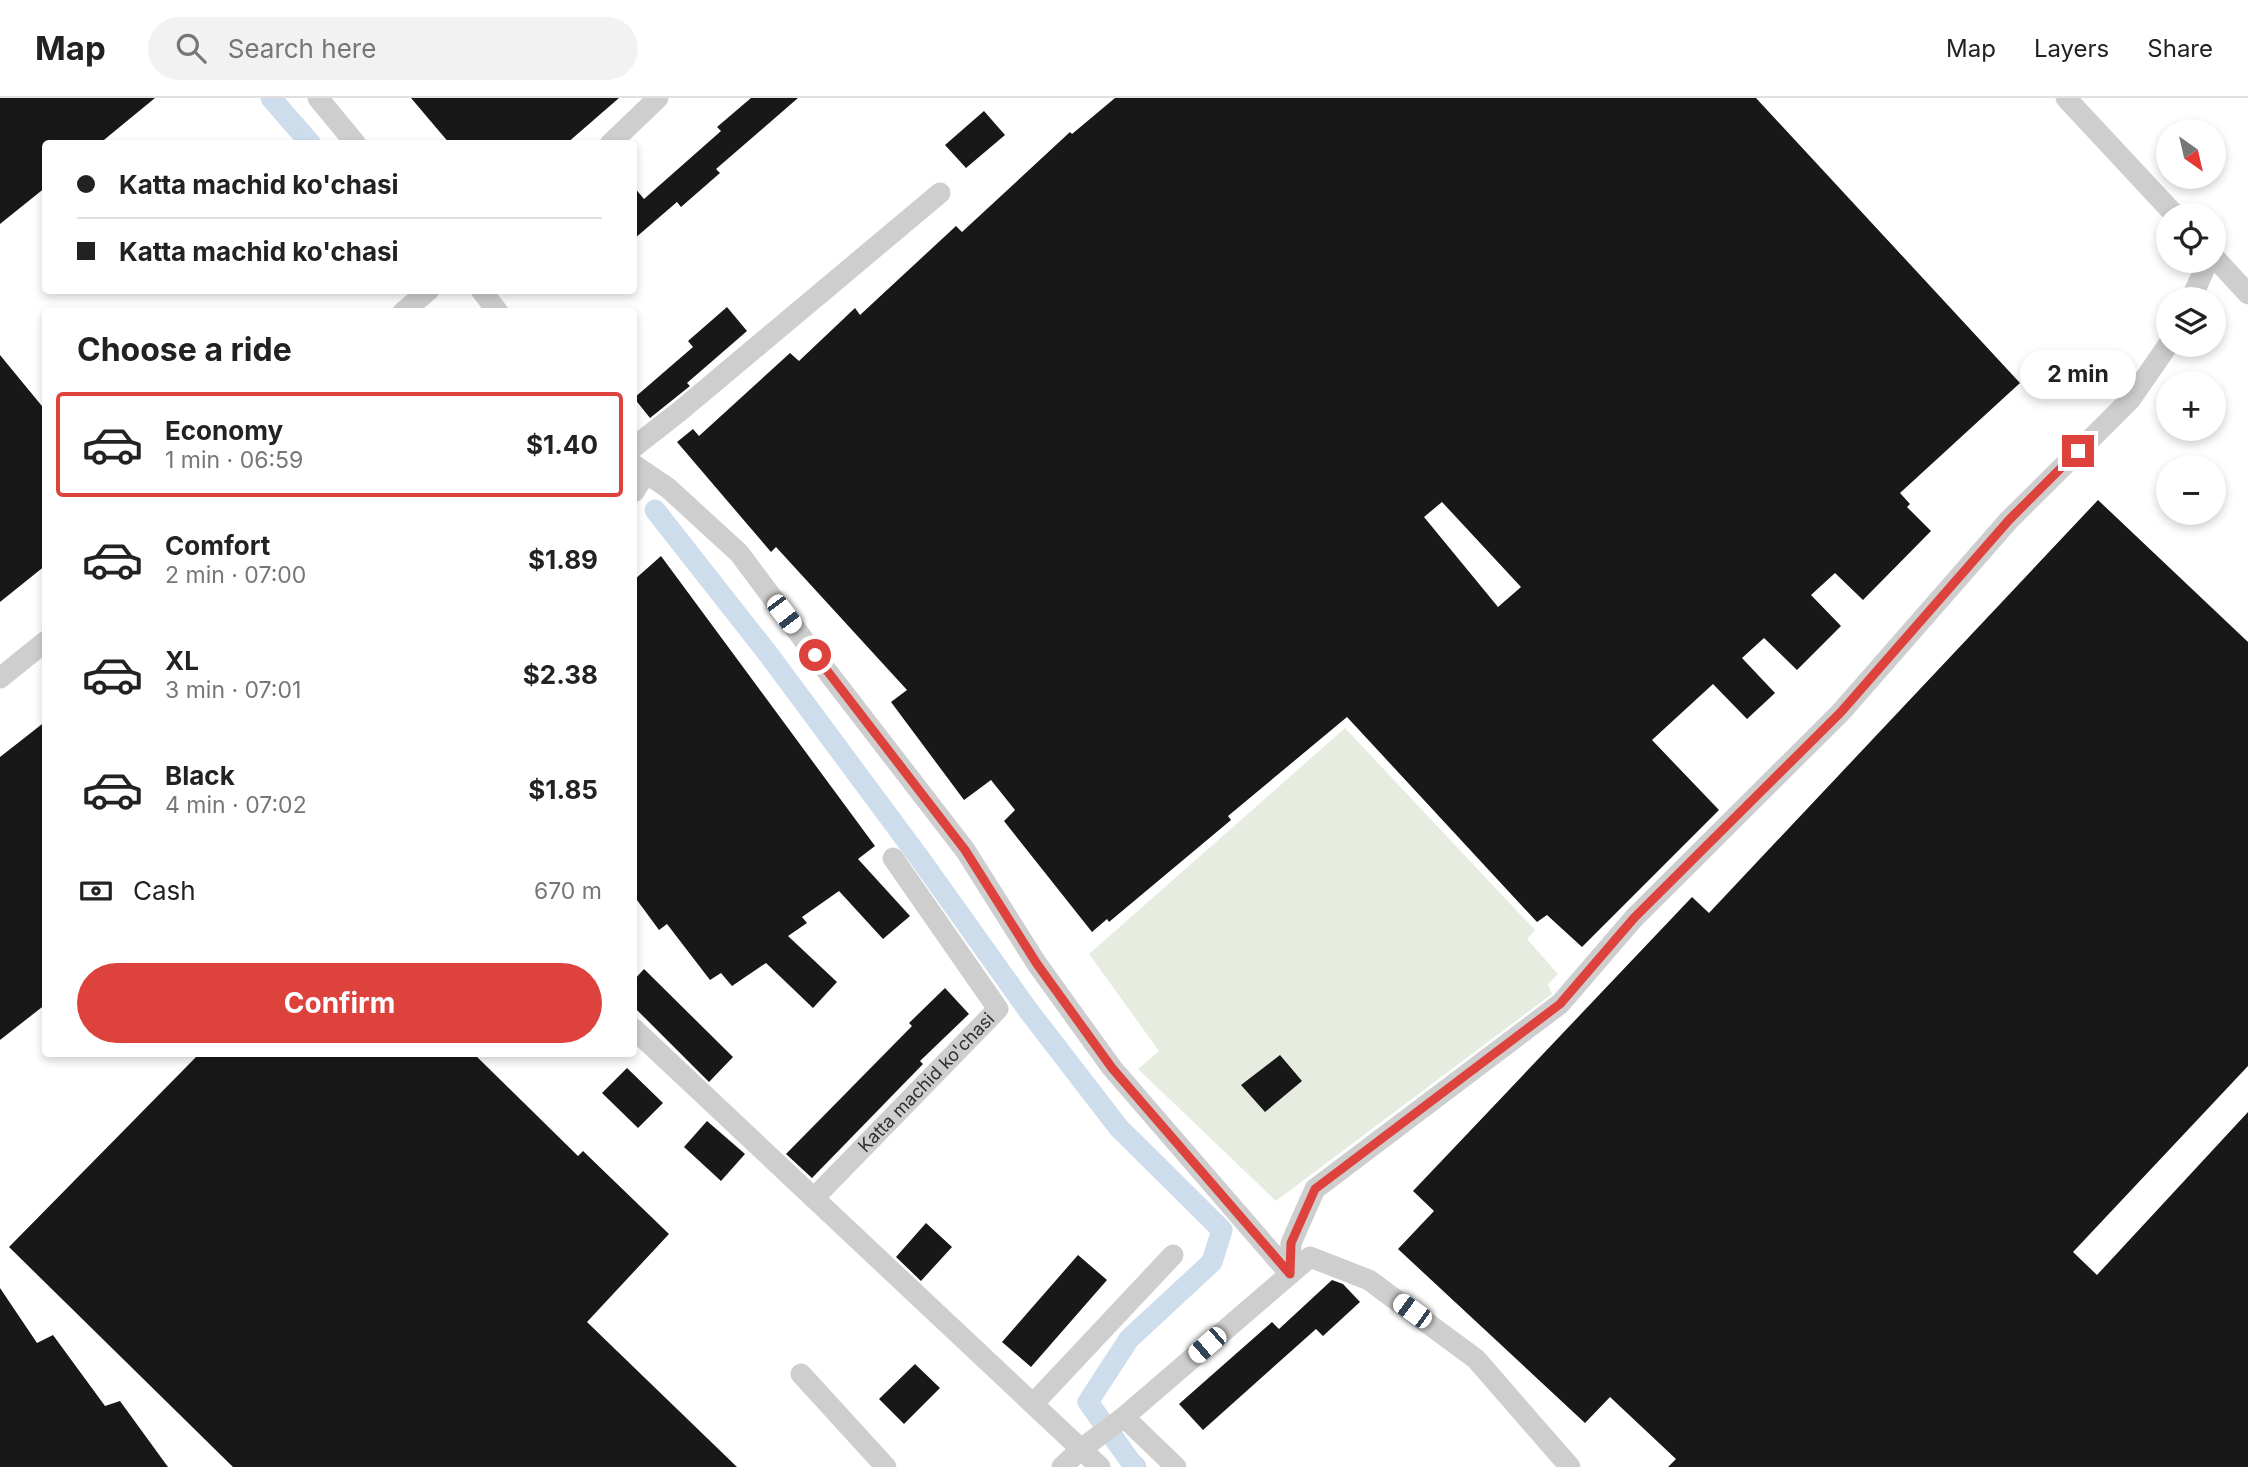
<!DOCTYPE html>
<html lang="en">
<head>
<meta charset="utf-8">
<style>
	:root { --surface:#fff; --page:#f2f2f2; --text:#222; --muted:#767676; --line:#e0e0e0; --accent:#de423d }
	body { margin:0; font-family:Inter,sans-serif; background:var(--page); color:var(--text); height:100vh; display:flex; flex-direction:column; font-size:26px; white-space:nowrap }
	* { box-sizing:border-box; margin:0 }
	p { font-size:23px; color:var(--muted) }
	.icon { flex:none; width:38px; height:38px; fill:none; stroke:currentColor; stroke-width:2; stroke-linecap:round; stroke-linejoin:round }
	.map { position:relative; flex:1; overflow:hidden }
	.details { position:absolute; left:42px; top:210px; width:595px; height:749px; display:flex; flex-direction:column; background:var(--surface); border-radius:7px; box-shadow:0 4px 10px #0003 }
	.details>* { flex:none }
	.banner { position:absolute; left:42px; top:42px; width:595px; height:154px; border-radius:7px; box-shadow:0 4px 10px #0003; display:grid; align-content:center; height:154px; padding:0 35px; background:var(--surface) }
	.needle { width:46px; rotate:146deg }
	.controls { position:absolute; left:2156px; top:21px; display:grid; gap:14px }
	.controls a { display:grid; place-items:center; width:70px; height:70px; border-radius:50%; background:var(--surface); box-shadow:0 4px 10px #0003; font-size:35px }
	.end { position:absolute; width:32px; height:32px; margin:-16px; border:9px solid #de423d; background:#fff; box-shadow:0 0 0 4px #fff }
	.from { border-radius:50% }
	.bubble { position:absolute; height:49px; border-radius:24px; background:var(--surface); box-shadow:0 4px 10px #0003; font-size:23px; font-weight:700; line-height:49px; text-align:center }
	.car { position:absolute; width:21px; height:42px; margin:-21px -10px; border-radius:9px; box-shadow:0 0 5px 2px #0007; background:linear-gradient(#fff 24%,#345 0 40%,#fff 0 76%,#345 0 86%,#fff 0) }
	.banner b { display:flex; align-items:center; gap:24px; height:66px; font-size:26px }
	.banner b+b { border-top:2px solid var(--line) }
	.banner i { width:18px; height:18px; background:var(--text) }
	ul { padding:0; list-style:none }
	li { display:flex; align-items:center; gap:21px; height:105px; margin:0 14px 10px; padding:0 21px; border:4px solid transparent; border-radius:7px }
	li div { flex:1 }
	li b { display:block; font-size:26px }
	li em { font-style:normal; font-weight:700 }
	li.selected { border-color:var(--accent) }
	li>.icon { width:63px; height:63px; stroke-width:1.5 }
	h2 { padding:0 35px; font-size:32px; line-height:84px }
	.pay { display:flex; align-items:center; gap:18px; height:77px; padding:0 35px; font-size:26px }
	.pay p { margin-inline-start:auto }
	.button { display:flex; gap:14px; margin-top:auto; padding:14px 35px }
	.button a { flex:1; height:80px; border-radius:42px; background:var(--accent); color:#fff; font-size:28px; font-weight:700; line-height:80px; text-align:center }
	header { display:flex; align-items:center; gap:42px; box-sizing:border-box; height:98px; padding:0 35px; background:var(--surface); border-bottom:2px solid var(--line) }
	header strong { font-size:33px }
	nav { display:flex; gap:38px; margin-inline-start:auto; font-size:24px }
	.search { width:490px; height:63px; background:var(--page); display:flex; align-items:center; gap:18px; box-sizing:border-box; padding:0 24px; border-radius:38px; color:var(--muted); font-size:26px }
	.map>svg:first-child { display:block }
	.green { fill:#e6ede0 }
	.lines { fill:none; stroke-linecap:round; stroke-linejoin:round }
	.canal { stroke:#cdddec; stroke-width:21 }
	.building { fill:#181818; fill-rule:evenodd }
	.minor { stroke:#cecece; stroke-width:21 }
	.route { stroke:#de423d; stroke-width:9 }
	.labels { text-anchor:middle; stroke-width:7; stroke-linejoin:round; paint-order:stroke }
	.street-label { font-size:18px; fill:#313131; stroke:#fff }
</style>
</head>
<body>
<header>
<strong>Map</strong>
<div class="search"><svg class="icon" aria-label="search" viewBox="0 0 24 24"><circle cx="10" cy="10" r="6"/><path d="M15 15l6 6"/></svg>Search here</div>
<nav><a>Map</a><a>Layers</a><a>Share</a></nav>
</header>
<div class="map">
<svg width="2248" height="1369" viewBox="0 0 2248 1369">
	<rect width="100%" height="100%" fill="#fff"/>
	<!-- green -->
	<path class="green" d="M1345,630L1535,832L1527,841L1558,876L1548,886L1552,896L1276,1103L1138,971L1159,953L1089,856Z"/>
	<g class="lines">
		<!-- canal -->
		<path class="canal" d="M271,0L311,46
			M655,412L769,557L921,762L1028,912L1119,1030L1222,1132L1212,1164L1129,1241L1088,1304L1131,1364L1136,1369"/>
	</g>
	<!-- building -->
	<path class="building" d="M0,0H155L99,46H46V89L0,126Z
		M411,0H619L566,46H450Z
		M751,0H798L716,71L720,75L681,109L677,104L634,141V89L644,101L721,33L717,29Z
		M1115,0H1756L2020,285L1900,395L1910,406L1907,409L1931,433L1863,502L1835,475L1811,497L1841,528L1797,572L1764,540L1742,560L1775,595L1747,621L1713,586L1652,642L1719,712L1582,849L1547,817L1537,824L1347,619L1228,718L1231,722L1109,824L1107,821L1092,834L1004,723L1015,712L991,682L964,702L891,604L907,592L776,449L771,454L677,344L693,331L699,338L790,255L799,263L855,210L860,217L956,128L962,134L1070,34L1072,36ZM1442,404L1521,489L1498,509L1424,419Z
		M984,13L1005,37L966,70L945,47Z
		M727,209L747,233L687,285L690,288L650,320L634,300L693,249L688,243Z
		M0,257L46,313V467L0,504Z
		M2098,402L2248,544V968L2073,1154L2097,1177L2248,1014V1369H1668L1676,1361L1610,1299L1585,1325L1398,1151L1434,1113L1413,1093L1692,799L1709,815Z
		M661,458L875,748L858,761L910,818L883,841L839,793L802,819L807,825L788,838L837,884L813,910L766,865L732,888L721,875L710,882L667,826L659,832L634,798V482Z
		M46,623V906L0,942V659Z
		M644,871L733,959L709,984L634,909V882Z
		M945,890L969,916L920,963L923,966L812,1080L786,1056L912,928L909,925Z
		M199,956H474L578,1058L583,1053L669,1136L587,1224L737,1369H233L9,1149Z
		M1280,957L1302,983L1265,1014L1241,987Z
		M627,970L663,1005L638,1030L602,995Z
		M707,1023L745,1056L721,1083L684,1049Z
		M926,1125L952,1149L921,1183L896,1159Z
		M1078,1157L1107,1182L1031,1269L1002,1244Z
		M1332,1182L1343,1186L1360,1204L1323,1238L1316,1231L1203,1332L1179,1306L1272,1224L1279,1231Z
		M0,1190L37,1245L53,1237L105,1308L120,1303L168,1369H0Z
		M915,1266L940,1290L904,1326L879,1301Z"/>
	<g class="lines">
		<!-- minor -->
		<g class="minor">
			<path d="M318,0L356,46"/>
			<path d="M2066,0L2175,117"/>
			<path d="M610,46L658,0"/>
			<path d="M2214,159L2248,196"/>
			<path d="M481,192L498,214"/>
			<path d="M2191,201L2208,163"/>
			<path d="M403,214L429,192"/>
			<path d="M634,349L680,313L940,95"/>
			<path d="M634,367L668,390L739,455L830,577L965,752L1037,866L1112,970L1290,1176"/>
			<path d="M634,394L646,375"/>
			<path d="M0,580L46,543"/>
			<path d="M634,931L1100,1369"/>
			<path id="s1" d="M814,1100L998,911L893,760"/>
			<path d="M1290,1176L1291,1145L1315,1091L1560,906L1634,820L1841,614L2009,422L2130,302L2168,247"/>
			<path d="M801,1276L886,1369"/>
			<path d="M1033,1306L1173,1157"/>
			<path d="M1124,1319L1176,1369"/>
			<path d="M1062,1369L1080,1352L1124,1319L1310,1159L1369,1182L1476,1261L1570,1369"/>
		</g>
	</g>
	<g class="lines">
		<!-- route -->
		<path class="route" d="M815,557L965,752L1037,866L1112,970L1290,1176L1291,1145L1315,1091L1560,906L1634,820L1841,614L2009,422L2078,353"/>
	</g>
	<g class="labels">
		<!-- street labels -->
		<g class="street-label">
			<text dy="6" stroke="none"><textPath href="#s1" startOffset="161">Katta machid ko'chasi</textPath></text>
		</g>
	</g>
</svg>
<div class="controls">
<a><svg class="needle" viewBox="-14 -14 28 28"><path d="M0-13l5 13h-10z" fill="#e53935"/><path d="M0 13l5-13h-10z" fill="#767676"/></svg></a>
<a><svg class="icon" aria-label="locate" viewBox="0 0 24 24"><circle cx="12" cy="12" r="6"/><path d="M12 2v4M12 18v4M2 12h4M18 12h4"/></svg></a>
<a><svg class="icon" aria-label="layers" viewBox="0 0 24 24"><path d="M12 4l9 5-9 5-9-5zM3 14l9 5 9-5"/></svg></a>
<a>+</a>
<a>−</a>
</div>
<i class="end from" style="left:815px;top:557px"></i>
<i class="end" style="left:2078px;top:353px"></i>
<div class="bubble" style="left:2020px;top:252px;width:116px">2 min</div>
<i class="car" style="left:784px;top:516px;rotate:143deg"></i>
<i class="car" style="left:1412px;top:1213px;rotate:306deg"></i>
<i class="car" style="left:1207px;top:1247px;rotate:229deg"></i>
<div class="banner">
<b><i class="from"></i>Katta machid ko'chasi</b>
<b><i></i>Katta machid ko'chasi</b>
</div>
<section class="details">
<h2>Choose a ride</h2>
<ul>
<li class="selected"><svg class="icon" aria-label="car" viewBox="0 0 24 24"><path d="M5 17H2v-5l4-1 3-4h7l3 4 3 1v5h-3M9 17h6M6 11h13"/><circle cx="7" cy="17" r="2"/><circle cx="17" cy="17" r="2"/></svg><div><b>Economy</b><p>1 min · 06:59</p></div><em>$1.40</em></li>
<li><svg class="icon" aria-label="car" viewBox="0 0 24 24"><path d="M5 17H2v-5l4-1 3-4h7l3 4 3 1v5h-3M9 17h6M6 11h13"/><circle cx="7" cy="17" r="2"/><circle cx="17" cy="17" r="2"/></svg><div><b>Comfort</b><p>2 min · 07:00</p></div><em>$1.89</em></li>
<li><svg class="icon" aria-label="car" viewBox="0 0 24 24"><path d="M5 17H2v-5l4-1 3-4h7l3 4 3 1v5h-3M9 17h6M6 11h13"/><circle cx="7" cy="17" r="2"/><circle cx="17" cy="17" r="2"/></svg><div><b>XL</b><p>3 min · 07:01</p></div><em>$2.38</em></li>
<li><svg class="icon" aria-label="car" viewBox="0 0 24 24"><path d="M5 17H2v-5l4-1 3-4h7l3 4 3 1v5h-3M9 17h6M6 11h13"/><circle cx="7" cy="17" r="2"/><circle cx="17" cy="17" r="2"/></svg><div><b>Black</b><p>4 min · 07:02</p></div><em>$1.85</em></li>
</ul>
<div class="pay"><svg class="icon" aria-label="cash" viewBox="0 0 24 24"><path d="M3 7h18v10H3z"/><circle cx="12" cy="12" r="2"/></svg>Cash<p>670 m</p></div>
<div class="button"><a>Confirm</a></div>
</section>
</div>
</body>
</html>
